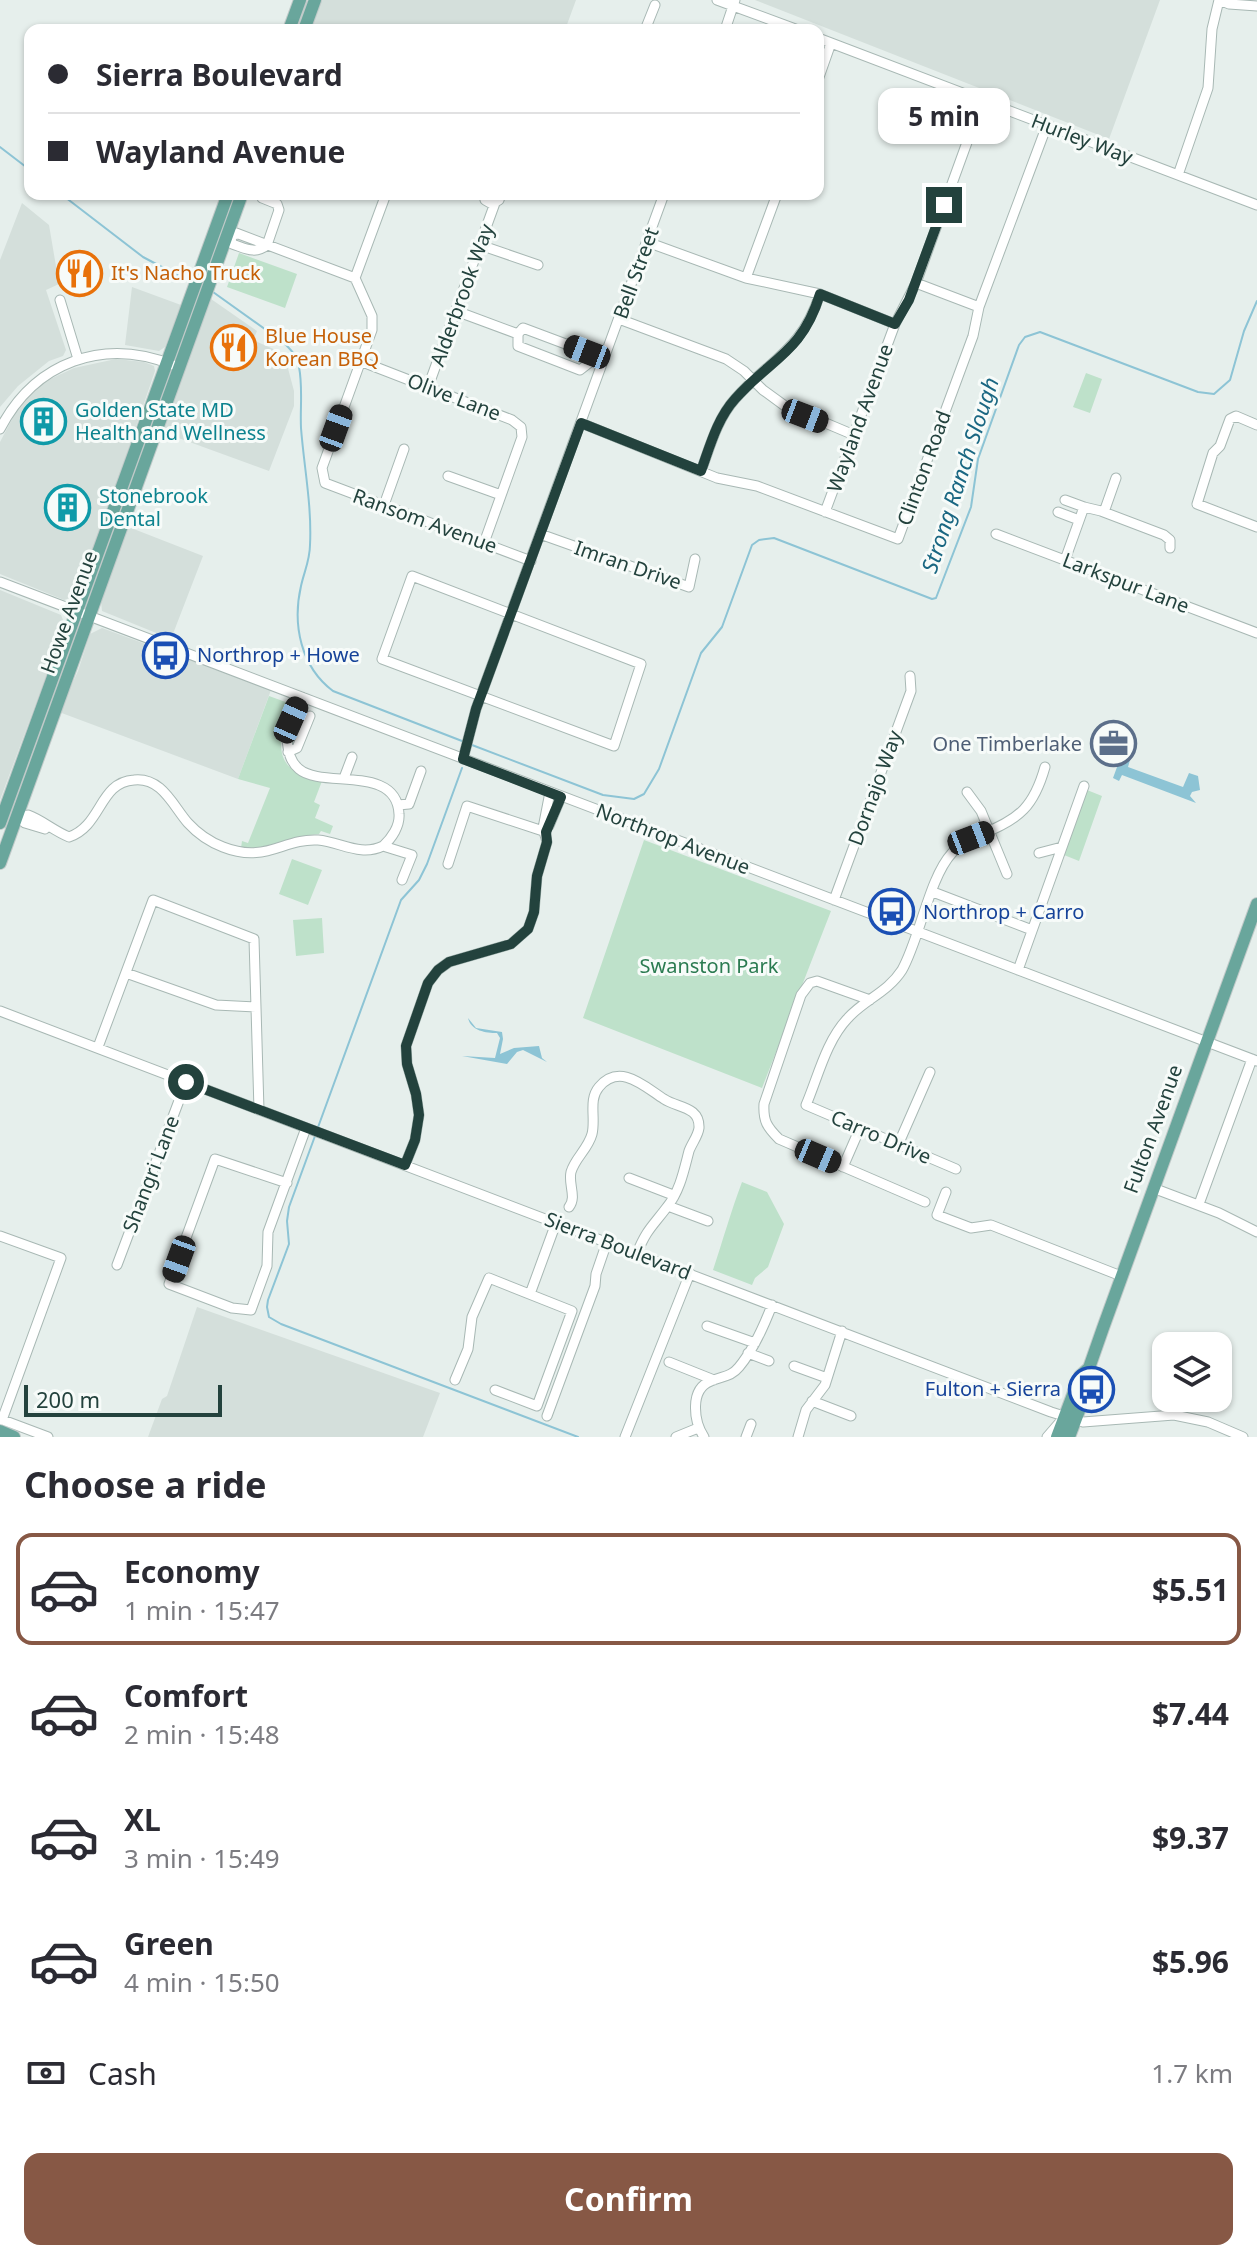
<!DOCTYPE html>
<html lang="en">
<head>
<meta charset="utf-8">
<style>
	:root { --surface:#fff; --page:#f7f7f7; --text:#2b2b33; --muted:#7c7c81; --line:#e1e1e2; --accent:#875845 }
	body { margin:0; font-family:"Noto Sans",sans-serif; background:var(--page); color:var(--text); height:100vh; display:flex; flex-direction:column; font-size:30px; white-space:nowrap }
	* { box-sizing:border-box; margin:0 }
	p { font-size:26px; color:var(--muted) }
	.icon { flex:none; width:44px; height:44px; fill:none; stroke:currentColor; stroke-width:2; stroke-linecap:round; stroke-linejoin:round }
	.map { position:relative; height:1437px; overflow:hidden }
	.panel { display:flex; flex-direction:column; background:var(--surface); flex:1 }
	.panel>* { flex:none }
	.hud { position:absolute; left:24px; top:24px; width:800px; height:176px; border-radius:16px; box-shadow:0 2px 6px #0004; display:grid; align-content:center; height:176px; padding:0 24px; background:var(--surface) }
	.buttons { position:absolute; left:1152px; top:1332px; display:grid; gap:16px }
	.buttons a { display:grid; place-items:center; width:80px; height:80px; border-radius:16px; background:var(--surface); box-shadow:0 2px 6px #0004; font-size:40px }
	.scale { position:absolute; left:24px; bottom:20px; width:198px; box-sizing:border-box; padding-left:8px; border:4px solid #23423d; border-top:0; font-size:22px; line-height:28px; white-space:nowrap; color:#23423d; -webkit-text-stroke:6px #f7fbf9; paint-order:stroke }
	.end { position:absolute; width:36px; height:36px; margin:-18px; border:10px solid #23423d; background:#fff; box-shadow:0 0 0 4px #fff }
	.from { border-radius:50% }
	.bubble { position:absolute; height:56px; border-radius:16px; background:var(--surface); box-shadow:0 2px 6px #0004; font-size:26px; font-weight:700; line-height:56px; text-align:center }
	.car { position:absolute; width:24px; height:48px; margin:-24px -12px; border-radius:10px; box-shadow:0 0 6px 2px #0007; background:linear-gradient(#222 24%,#8ab4d8 0 40%,#222 0 76%,#8ab4d8 0 86%,#222 0) }
	.hud b { display:flex; align-items:center; gap:28px; height:76px; font-size:30px }
	.hud b+b { border-top:2px solid var(--line) }
	.hud i { width:20px; height:20px; background:var(--text) }
	ul { padding:0; list-style:none }
	li { display:flex; align-items:center; gap:24px; height:112px; margin:0 16px 12px; padding:0 8px; border:4px solid transparent; border-radius:16px }
	li div { flex:1 }
	li b { display:block; font-size:30px }
	li em { font-style:normal; font-weight:700 }
	li.active { border-color:var(--accent) }
	li>.icon { width:72px; height:72px; stroke-width:1.5 }
	h2 { padding:0 24px; font-size:36px; line-height:96px }
	.pay { display:flex; align-items:center; gap:20px; height:88px; padding:0 24px; font-size:30px }
	.pay p { margin-inline-start:auto }
	.cta { display:flex; gap:16px; margin-top:auto; padding:16px 24px }
	.cta a { flex:1; height:92px; border-radius:16px; background:var(--accent); color:#fff; font-size:32px; font-weight:700; line-height:92px; text-align:center }
	.map>svg:first-child { display:block }
	.built { fill:#d4dfdb }
	.green { fill:#bee1ca }
	.water { fill:#8dc4d5 }
	.lines { fill:none; stroke-linecap:round; stroke-linejoin:round }
	.stream { stroke:#8dc4d5; stroke-width:2 }
	.minor-casing { stroke:#a8b8b4; stroke-width:11 }
	.major-casing { stroke:#c1cac9; stroke-width:14 }
	.minor { stroke:#fff; stroke-width:9 }
	.major { stroke:#69a69c; stroke-width:12 }
	.route { stroke:#23423d; stroke-width:10 }
	.labels { text-anchor:middle; stroke-width:6; stroke-linejoin:round; paint-order:stroke }
	.street-label { font-size:20px; fill:#23423d; stroke:#f7fbf9 }
	.food-label { font-size:20px; fill:#c56008; stroke:#f7fbf9; text-anchor:start }
	.culture-label { font-size:20px; fill:#0d838f; stroke:#f7fbf9; text-anchor:start }
	.transit-label { font-size:20px; fill:#164399; stroke:#f7fbf9; text-anchor:start }
	.service-label { font-size:20px; fill:#4e5e75; stroke:#f7fbf9; text-anchor:end }
	.park-label { font-size:20px; fill:#2b7b51; stroke:#f7fbf9 }
	.water-label { font-size:22px; font-style:italic; fill:#1a6782; stroke:#f7fbf9 }
</style>
</head>
<body>
<div class="map">
<svg width="1257" height="1437" viewBox="0 0 1257 1437">
	<rect width="100%" height="100%" fill="#e6efec"/>
	<!-- built -->
	<path class="built" d="M322,0H576L565,30H311Z
		M755,0H1160L1109,139Z
		M22,203L49,225L59,284L46,290L66,350L63,356L49,361L18,386L0,407V260Z
		M132,287L181,305L165,347L159,351L125,345Z
		M211,299L257,331L253,340L278,351L286,361L294,391V406L269,471L162,432Z
		M116,359L144,362L154,366L155,371L101,529L76,592L73,597L64,600L0,574V442L20,404L46,381L74,368Z
		M126,526L203,556L171,639L102,611L101,601Z
		M0,590L61,615L65,625L0,800Z
		M102,628L271,690L238,779L59,712L78,671L90,634Z
		M197,1307L440,1393L423,1437H148L162,1399L167,1396Z"/>
	<!-- green -->
	<path class="green" d="M239,253L297,274L285,308L227,287Z
		M1086,373L1102,379L1090,413L1073,407Z
		M269,696L291,704C277,744 271,771 322,781L314,802L320,805L315,818L333,826L330,834L321,831L319,834C289,836 273,851 241,848L242,841L248,843L270,788L238,779Z
		M1087,790L1102,796L1079,861L1064,855Z
		M644,840L831,911L762,1088L583,1018Z
		M292,859L322,870L308,905L279,894Z
		M322,918L324,953L296,956L293,920Z
		M742,1182L767,1192L784,1224L768,1267L755,1278L752,1285L713,1270C723,1240 731,1211 742,1182Z"/>
	<!-- water -->
	<path class="water" d="M1127,747L1133,750L1128,767L1183,787L1189,773L1198,776L1200,790L1192,792L1190,796L1196,803L1122,775L1119,781L1113,778L1124,748Z
		M468,1018L476,1028L502,1032L503,1039L500,1054L514,1048L539,1046L542,1058L547,1062L523,1050L517,1052L507,1064L462,1056L495,1058L500,1038L497,1033C486,1033 471,1031 468,1018Z"/>
	<g class="lines">
		<!-- stream -->
		<path class="stream" d="M0,147L30,170
			M61,194L143,257L192,283
			M213,292L283,342C290,349 298,356 299,367C303,387 300,408 301,428C304,467 312,506 310,545C310,560 304,572 301,586C292,625 301,667 333,691L462,741
			M472,745L603,795L634,799L644,794L659,769L701,653L722,627L752,545L759,540L774,538L932,599L936,598L971,507L978,459L1019,345L1025,337L1040,332L1198,392L1214,394L1230,380L1244,331L1257,301
			M317,1130L401,900L419,880L427,864L462,768
			M315,1136L289,1207L287,1221L289,1244L268,1300L267,1307L269,1317L281,1324L578,1437"/>
		<defs>
			<path id="minor" d="M717,0L798,30
				M1219,0L1229,4L1257,6
				M645,30L655,5
				M725,30L735,0
				M818,38L1257,205
				M818,80L831,43
				M1178,175L1208,88L1212,29L1219,0
				M264,194L262,198L277,204L279,210L267,245
				M484,194L485,200L492,204L499,200L501,194
				M227,236L231,238L232,244C245,248 255,255 267,245
				M231,238L236,233L355,278L372,316V330L322,468L325,483L531,561
				M647,242L746,278L820,294L895,324
				M480,245L538,265
				M355,278L386,194
				M746,278L777,194
				M916,283L979,307
				M60,300L78,359
				M456,311L518,334
				M619,319L726,359L744,371L763,390L785,406L854,435
				M518,334V346L580,370L589,363
				M518,334L523,328L587,352L589,363
				M360,361L512,420L521,427L522,437L484,543
				M428,387L495,203
				M581,423L717,478L757,486L898,539L973,336L979,307L1047,125
				M1257,425L1236,416L1230,419L1220,446L1213,453L1197,504L1257,527
				M0,429C35,362 103,337 173,365
				M701,471C710,447 717,419 735,399C771,358 801,352 820,294
				M448,476L501,495
				M1065,500L1084,507
				M384,505L404,449
				M825,512L895,324L916,283L982,101
				M1058,512L1079,520
				M1104,512L1116,478
				M540,534L689,587L695,559
				M996,534L1257,633
				M1065,560L1084,507L1101,511L1164,535L1170,540V548
				M412,576L641,664L614,746L382,659Z
				M0,582L1257,1061
				M291,720L285,729C289,744 286,758 299,769C322,789 397,764 399,814C400,826 392,838 383,846
				M293,724L291,720L302,697
				M288,752L297,748L310,716
				M463,759L476,709L664,194
				M344,778L352,757
				M967,792L981,811L1007,874
				M398,805L409,804L421,771
				M17,816L25,823L45,829
				M21,817L28,815C42,820 54,831 69,837C102,826 99,782 134,780C162,777 173,806 188,823C198,834 210,842 223,847C266,864 283,838 318,840C341,842 360,857 383,846L412,855L402,880
				M549,826L561,797
				M1039,853L1062,847
				M448,864L467,806L546,832
				M933,892L1032,930
				M834,900L911,691L910,676
				M1018,970L1084,786
				M126,973L216,1005L256,1007
				M870,1000L817,981L810,983L801,995L764,1104C763,1121 767,1127 779,1139L925,1202
				M0,1011L1051,1412L1083,1422L1174,1415L1208,1422L1243,1437
				M98,1047L153,900L254,939L259,1110
				M898,1145L930,1072
				M405,1165L415,1140L419,1115L416,1094L407,1064L406,1046L428,983L438,970L449,962L511,944L528,929L534,912L537,876L547,842L543,828L550,792
				M843,1167L860,1128
				M956,1169L806,1105C818,1077 826,1041 848,1018C864,1000 888,992 902,970C920,938 929,878 952,853C960,843 971,838 982,834C1020,819 1034,806 1045,767
				M629,1178L673,1195
				M287,1183L215,1159L169,1284L232,1308L251,1310L267,1266L268,1232L306,1128
				M1153,1188L1219,1213L1257,1232
				M946,1192L937,1215L971,1228L991,1225L1121,1276
				M1199,1204L1252,1059
				M668,1206L708,1221
				M569,1207C577,1197 568,1184 571,1172C575,1158 588,1149 592,1134C596,1118 588,1100 599,1087C620,1062 645,1087 664,1099C677,1108 700,1106 699,1128C698,1136 692,1143 689,1151C684,1170 680,1191 667,1207C652,1227 647,1229 637,1253
				M0,1236L61,1258L2,1420
				M117,1265L186,1082
				M530,1294L556,1223
				M707,1326L755,1343
				M748,1353L769,1361
				M669,1362L714,1380
				M794,1366L827,1378
				M455,1380L468,1349L472,1317L489,1278L572,1311L537,1406L495,1390
				M812,1401L851,1416
				M547,1416L595,1286L596,1274L607,1242
				M0,1419L48,1437
				M625,1437L690,1273
				M676,1437L698,1428
				M704,1437C694,1422 689,1389 711,1381C722,1376 731,1377 739,1367C754,1349 764,1326 772,1305
				M746,1437L751,1424
				M798,1437L806,1410L825,1385L842,1331
				M1047,1437L1060,1422"/>
			<path id="major" d="M289,30L300,0
				M304,30L315,0
				M0,823L228,194
				M0,863L242,194
				M0,1431L14,1437
				M1057,1437L1080,1376L1089,1368
				M1069,1437L1091,1379L1089,1368L1103,1328L1257,904"/>
		</defs>
		<!-- minor casing -->
		<use href="#minor" class="minor-casing"/>
		<!-- major casing -->
		<use href="#major" class="major-casing"/>
		<!-- minor -->
		<use href="#minor" class="minor"/>
		<!-- major -->
		<use href="#major" class="major"/>
	</g>
	<g class="lines">
		<!-- route -->
		<path class="route" d="M186,1082L405,1165L415,1140L419,1115L416,1094L407,1064L406,1046L428,983L438,970L449,962L511,944L528,929L534,912L537,876L547,842L546,832L561,797L463,759L476,709L581,423L701,471C710,446 717,419 735,399C771,358 802,353 820,294L895,324L909,300L944,205"/>
	</g>
	<!-- icons -->
	<defs>
		<symbol id="restaurant-ring" viewBox="-11 -11 22 22"><circle r="9.5" fill="#f7fbf9" stroke="#e8710a" stroke-width="1.5"/><path d="M-5-6h1v4h1v-4h1v4h1v-4h1v5L-1.5 .5V6h-2V.5L-5-1ZM5-6V6H3V1.5H1.5Q1.5-4 5-6Z" fill="#e8710a"/></symbol>
		<symbol id="building-ring" viewBox="-11 -11 22 22"><circle r="9.5" fill="#f7fbf9" stroke="#0f9aa8" stroke-width="1.5"/><path d="M-4-6H4V6H1V3H-1V6H-4ZM-2.5-4.3h1.7v1.8h-1.7ZM.8-4.3h1.7v1.8H.8ZM-2.5-1h1.7V.8h-1.7ZM.8-1h1.7V.8H.8Z" fill="#0f9aa8"/></symbol>
		<symbol id="bus-ring" viewBox="-11 -11 22 22"><circle r="9.5" fill="#f7fbf9" stroke="#1a4fb4" stroke-width="1.5"/><path d="M-5-6H5V4H4V6H2V4H-2V6H-4V4H-5ZM-3.5-4V0h7V-4ZM-3.5 1.2v1.5H-2V1.2ZM2 1.2v1.5H3.5V1.2Z" fill="#1a4fb4"/></symbol>
		<symbol id="office-ring" viewBox="-11 -11 22 22"><circle r="9.5" fill="#f7fbf9" stroke="#5c6f8a" stroke-width="1.5"/><path d="M-6-3h4V-5.5h4V-3h4V5H-6ZM-1-4.5V-3h2v-1.5ZM-6 0V1H6V0Z" fill="#5c6f8a"/></symbol>
	</defs>
	<g fill-rule="evenodd">
		<use href="#restaurant-ring" x="54" y="248" width="51" height="51"/>
		<use href="#restaurant-ring" x="208" y="322" width="51" height="51"/>
		<use href="#building-ring" x="18" y="396" width="51" height="51"/>
		<use href="#building-ring" x="42" y="482" width="51" height="51"/>
		<use href="#bus-ring" x="140" y="630" width="51" height="51"/>
		<use href="#office-ring" x="1088" y="718" width="51" height="51"/>
		<use href="#bus-ring" x="866" y="886" width="51" height="51"/>
		<use href="#bus-ring" x="1066" y="1364" width="51" height="51"/>
	</g>
	<g class="labels">
		<!-- street labels -->
		<g class="street-label">
			<text transform="translate(1082 139) rotate(21)" y="7">Hurley Way</text>
			<text transform="translate(636 273) rotate(-70)" y="7">Bell Street</text>
			<text transform="translate(462 295) rotate(-70)" y="7">Alderbrook Way</text>
			<text transform="translate(454 397) rotate(21)" y="7">Olive Lane</text>
			<text transform="translate(860 418) rotate(-70)" y="7">Wayland Avenue</text>
			<text transform="translate(924 468) rotate(-70)" y="7">Clinton Road</text>
			<text transform="translate(425 521) rotate(20)" y="7">Ransom Avenue</text>
			<text transform="translate(628 565) rotate(19)" y="7">Imran Drive</text>
			<text transform="translate(1126 583) rotate(21)" y="7">Larkspur Lane</text>
			<text transform="translate(69 612) rotate(-70)" y="7">Howe Avenue</text>
			<text transform="translate(875 788) rotate(-70)" y="7">Dornajo Way</text>
			<text transform="translate(673 839) rotate(21)" y="7">Northrop Avenue</text>
			<text transform="translate(1153 1129) rotate(-70)" y="7">Fulton Avenue</text>
			<text transform="translate(881 1137) rotate(23)" y="7">Carro Drive</text>
			<text transform="translate(151 1174) rotate(-69)" y="7">Shangri Lane</text>
			<text transform="translate(618 1246) rotate(21)" y="7">Sierra Boulevard</text>
		</g>
		<!-- food labels -->
		<g class="food-label">
			<text x="111" y="280">It's Nacho Truck</text>
			<text x="265" y="343">Blue House<tspan x="265" dy="23">Korean BBQ</tspan></text>
		</g>
		<!-- culture labels -->
		<g class="culture-label">
			<text x="75" y="417">Golden State MD<tspan x="75" dy="23">Health and Wellness</tspan></text>
			<text x="99" y="503">Stonebrook<tspan x="99" dy="23">Dental</tspan></text>
		</g>
		<!-- transit labels -->
		<g class="transit-label">
			<text x="197" y="662">Northrop + Howe</text>
			<text x="923" y="919">Northrop + Carro</text>
			<text x="1061" y="1396" text-anchor="end">Fulton + Sierra</text>
		</g>
		<!-- service labels -->
		<g class="service-label">
			<text x="1082" y="751">One Timberlake</text>
		</g>
		<!-- park labels -->
		<g class="park-label">
			<text x="709" y="973">Swanston Park</text>
		</g>
		<!-- water labels -->
		<g class="water-label">
			<text transform="translate(960 475) rotate(-72)" y="8">Strong Ranch Slough</text>
		</g>
	</g>
</svg>
<div class="buttons">
<a><svg class="icon" aria-label="layers" viewBox="0 0 24 24"><path d="M12 4l9 5-9 5-9-5zM3 14l9 5 9-5"/></svg></a>
</div>
<div class="scale">200 m</div>
<i class="end from" style="left:186px;top:1082px"></i>
<i class="end" style="left:944px;top:205px"></i>
<div class="bubble" style="left:878px;top:88px;width:132px">5 min</div>
<i class="car" style="left:587px;top:352px;rotate:291deg"></i>
<i class="car" style="left:805px;top:416px;rotate:111deg"></i>
<i class="car" style="left:336px;top:428px;rotate:20deg"></i>
<i class="car" style="left:291px;top:720px;rotate:24deg"></i>
<i class="car" style="left:971px;top:838px;rotate:69deg"></i>
<i class="car" style="left:818px;top:1156px;rotate:113deg"></i>
<i class="car" style="left:179px;top:1259px;rotate:200deg"></i>
<div class="hud">
<b><i class="from"></i>Sierra Boulevard</b>
<b><i></i>Wayland Avenue</b>
</div>
</div>
<section class="panel">
<h2>Choose a ride</h2>
<ul>
<li class="active"><svg class="icon" aria-label="car" viewBox="0 0 24 24"><path d="M5 17H2v-5l4-1 3-4h7l3 4 3 1v5h-3M9 17h6M6 11h13"/><circle cx="7" cy="17" r="2"/><circle cx="17" cy="17" r="2"/></svg><div><b>Economy</b><p>1 min · 15:47</p></div><em>$5.51</em></li>
<li><svg class="icon" aria-label="car" viewBox="0 0 24 24"><path d="M5 17H2v-5l4-1 3-4h7l3 4 3 1v5h-3M9 17h6M6 11h13"/><circle cx="7" cy="17" r="2"/><circle cx="17" cy="17" r="2"/></svg><div><b>Comfort</b><p>2 min · 15:48</p></div><em>$7.44</em></li>
<li><svg class="icon" aria-label="car" viewBox="0 0 24 24"><path d="M5 17H2v-5l4-1 3-4h7l3 4 3 1v5h-3M9 17h6M6 11h13"/><circle cx="7" cy="17" r="2"/><circle cx="17" cy="17" r="2"/></svg><div><b>XL</b><p>3 min · 15:49</p></div><em>$9.37</em></li>
<li><svg class="icon" aria-label="car" viewBox="0 0 24 24"><path d="M5 17H2v-5l4-1 3-4h7l3 4 3 1v5h-3M9 17h6M6 11h13"/><circle cx="7" cy="17" r="2"/><circle cx="17" cy="17" r="2"/></svg><div><b>Green</b><p>4 min · 15:50</p></div><em>$5.96</em></li>
</ul>
<div class="pay"><svg class="icon" aria-label="cash" viewBox="0 0 24 24"><path d="M3 7h18v10H3z"/><circle cx="12" cy="12" r="2"/></svg>Cash<p>1.7 km</p></div>
<div class="cta"><a>Confirm</a></div>
</section>
</body>
</html>
